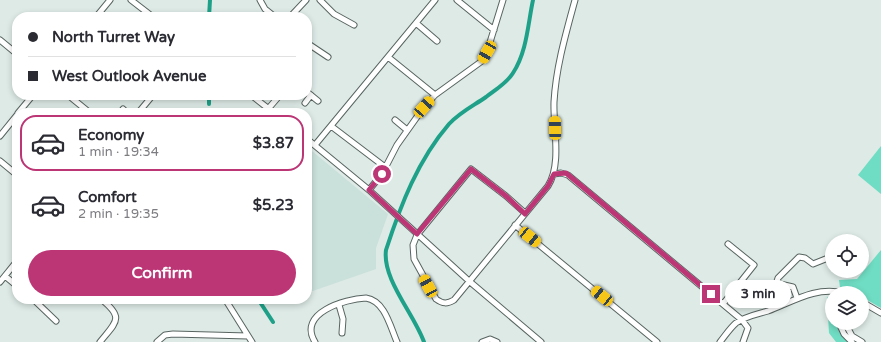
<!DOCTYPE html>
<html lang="en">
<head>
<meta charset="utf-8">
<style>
	:root { --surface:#fff; --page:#f7f7f7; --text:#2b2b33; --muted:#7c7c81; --line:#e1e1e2; --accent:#bc3575 }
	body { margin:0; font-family:"Varela Round",sans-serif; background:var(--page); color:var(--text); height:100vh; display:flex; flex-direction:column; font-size:15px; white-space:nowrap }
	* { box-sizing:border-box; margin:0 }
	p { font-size:13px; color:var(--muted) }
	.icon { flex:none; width:22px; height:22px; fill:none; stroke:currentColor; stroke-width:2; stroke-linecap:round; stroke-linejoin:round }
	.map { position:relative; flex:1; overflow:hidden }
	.sheet { position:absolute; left:12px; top:108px; width:300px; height:196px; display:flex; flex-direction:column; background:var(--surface); border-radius:16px; box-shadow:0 2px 6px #0003 }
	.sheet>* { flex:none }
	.hud { position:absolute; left:12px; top:12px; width:300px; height:88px; border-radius:16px; box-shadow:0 2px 6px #0003; display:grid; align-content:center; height:88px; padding:0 16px; background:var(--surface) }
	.buttons { position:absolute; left:825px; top:234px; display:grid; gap:8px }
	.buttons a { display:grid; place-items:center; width:44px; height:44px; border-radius:50%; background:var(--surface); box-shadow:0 2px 6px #0003; font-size:20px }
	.end { position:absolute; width:18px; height:18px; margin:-9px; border:5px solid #bc3575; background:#fff; box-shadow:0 0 0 2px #fff }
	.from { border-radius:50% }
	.bubble { position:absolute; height:28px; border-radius:14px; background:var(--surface); box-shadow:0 2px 6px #0003; font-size:13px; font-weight:800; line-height:28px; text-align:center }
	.car { position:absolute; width:12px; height:24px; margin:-12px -6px; border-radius:5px; box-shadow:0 0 3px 1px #0007; background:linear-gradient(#f5c518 24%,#345 0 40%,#f5c518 0 76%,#345 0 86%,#f5c518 0) }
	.hud b { display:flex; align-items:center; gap:14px; height:38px; font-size:15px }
	.hud b+b { border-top:1px solid var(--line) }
	.hud i { width:10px; height:10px; background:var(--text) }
	ul { padding:7px 0 0; list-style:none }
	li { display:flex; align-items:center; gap:12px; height:56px; margin:0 8px 6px; padding:0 8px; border:2px solid transparent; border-radius:16px }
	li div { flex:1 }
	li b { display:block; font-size:15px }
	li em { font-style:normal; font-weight:800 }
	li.current { border-color:var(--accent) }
	li>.icon { width:36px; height:36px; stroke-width:1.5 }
	.primary-button { display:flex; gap:8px; margin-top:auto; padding:8px 16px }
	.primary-button a { flex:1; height:46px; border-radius:24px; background:var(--accent); color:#fff; font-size:16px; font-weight:800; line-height:46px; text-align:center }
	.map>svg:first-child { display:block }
	.built { fill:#cae0da }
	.green { fill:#6fddc3 }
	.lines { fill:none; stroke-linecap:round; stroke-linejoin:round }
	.canal { stroke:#1ea188; stroke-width:4 }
	.minor-casing { stroke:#586461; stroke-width:7 }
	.minor { stroke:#fff; stroke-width:5 }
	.route { stroke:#bc3575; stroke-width:5 }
</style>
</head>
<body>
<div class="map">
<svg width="881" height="342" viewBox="0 0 881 342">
	<rect width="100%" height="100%" fill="#ddeae6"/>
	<!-- built -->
	<path class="built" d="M307,147L388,214L376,248V269L307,293Z"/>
	<!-- green -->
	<path class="green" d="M881,146V194L858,175Z
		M881,250V308L862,297V293H855L840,287L839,280L857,279Z
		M832,296V323H837L842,334L848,342H836L829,333L827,297Z"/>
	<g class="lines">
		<!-- canal -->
		<path class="canal" d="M209,17L210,0
			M209,95V104
			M258,299L273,322
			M424,342C414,314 382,279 386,250C401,204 418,160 449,124C460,112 473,106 486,97C495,90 507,83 513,73C527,52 528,23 533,0"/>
		<defs>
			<path id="minor" d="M131,0L153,17
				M260,0L265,9L275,17
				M320,0L334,14L354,25
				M457,0L494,30
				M96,17L110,0
				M290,17L306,0
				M416,23L437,41
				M0,40L17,54
				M307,43L328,57
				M388,57L435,95
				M307,92L318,101
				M68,95L90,113
				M251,95L274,113
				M305,103L311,95
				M123,109L127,113
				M268,109L280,95
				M18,113L33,95
				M138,113L153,95
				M395,120L407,130
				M331,126L385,167
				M0,136L17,115
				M307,139L369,190L469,281L541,342
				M315,145L435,0
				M0,161L17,175
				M554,174L561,173L568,175L742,320L748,328L743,342
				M369,190L382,174L397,145L424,107L435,95L482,61L487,52L503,0
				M525,213L506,196L471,169L417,235L413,245L414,259L436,299C443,304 447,304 454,300L548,186C562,164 553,127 554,102C556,67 566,33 575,0
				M515,225L657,342
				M5,276L17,286
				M0,282L17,261
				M797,298L793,287L780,284L777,281L778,278L799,257L805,258L813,264L828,258
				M33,299L56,321
				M225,299L252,342
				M862,302L881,313
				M723,304L754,265L728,244
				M339,305L343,319L342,333
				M839,323L844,334L852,342
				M845,323L852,336L862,342
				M100,342C116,322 125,318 101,299
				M157,342L165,335L173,334L248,336
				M315,342C297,313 345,299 366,298C385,301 390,326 397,342
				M482,342L490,339L497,342
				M720,342C725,336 730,328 736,323C746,316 758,314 768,311C792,302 816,286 843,293"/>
		</defs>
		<!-- minor casing -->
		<use href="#minor" class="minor-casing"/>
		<!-- minor -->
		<use href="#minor" class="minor"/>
	</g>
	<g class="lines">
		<!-- route -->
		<path class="route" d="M382,174L369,190L417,234L471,169L506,196L525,214L548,186L554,174L566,173L711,294"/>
	</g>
</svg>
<div class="buttons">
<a><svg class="icon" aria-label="locate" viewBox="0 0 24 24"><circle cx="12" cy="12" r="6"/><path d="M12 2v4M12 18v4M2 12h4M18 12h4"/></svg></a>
<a><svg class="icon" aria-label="layers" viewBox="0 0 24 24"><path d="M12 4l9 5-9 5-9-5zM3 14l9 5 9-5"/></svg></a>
</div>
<i class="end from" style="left:382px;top:174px"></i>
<i class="end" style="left:711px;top:294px"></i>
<div class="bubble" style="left:725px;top:280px;width:66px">3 min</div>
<i class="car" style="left:487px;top:52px;rotate:210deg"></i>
<i class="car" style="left:424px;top:107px;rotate:42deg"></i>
<i class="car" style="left:555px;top:128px;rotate:359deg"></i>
<i class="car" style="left:530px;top:237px;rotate:129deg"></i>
<i class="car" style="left:428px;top:286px;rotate:331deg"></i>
<i class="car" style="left:602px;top:296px;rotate:309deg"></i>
<div class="hud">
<b><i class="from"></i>North Turret Way</b>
<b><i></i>West Outlook Avenue</b>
</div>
<section class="sheet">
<ul>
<li class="current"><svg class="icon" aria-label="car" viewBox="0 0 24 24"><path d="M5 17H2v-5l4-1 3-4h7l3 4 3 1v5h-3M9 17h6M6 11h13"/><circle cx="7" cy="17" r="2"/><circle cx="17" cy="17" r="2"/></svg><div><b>Economy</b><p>1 min · 19:34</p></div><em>$3.87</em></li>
<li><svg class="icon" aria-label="car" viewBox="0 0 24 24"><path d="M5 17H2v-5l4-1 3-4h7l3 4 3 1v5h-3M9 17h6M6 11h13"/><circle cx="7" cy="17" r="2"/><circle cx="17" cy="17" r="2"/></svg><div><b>Comfort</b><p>2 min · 19:35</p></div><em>$5.23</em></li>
</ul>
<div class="primary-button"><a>Confirm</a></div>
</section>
</div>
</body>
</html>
